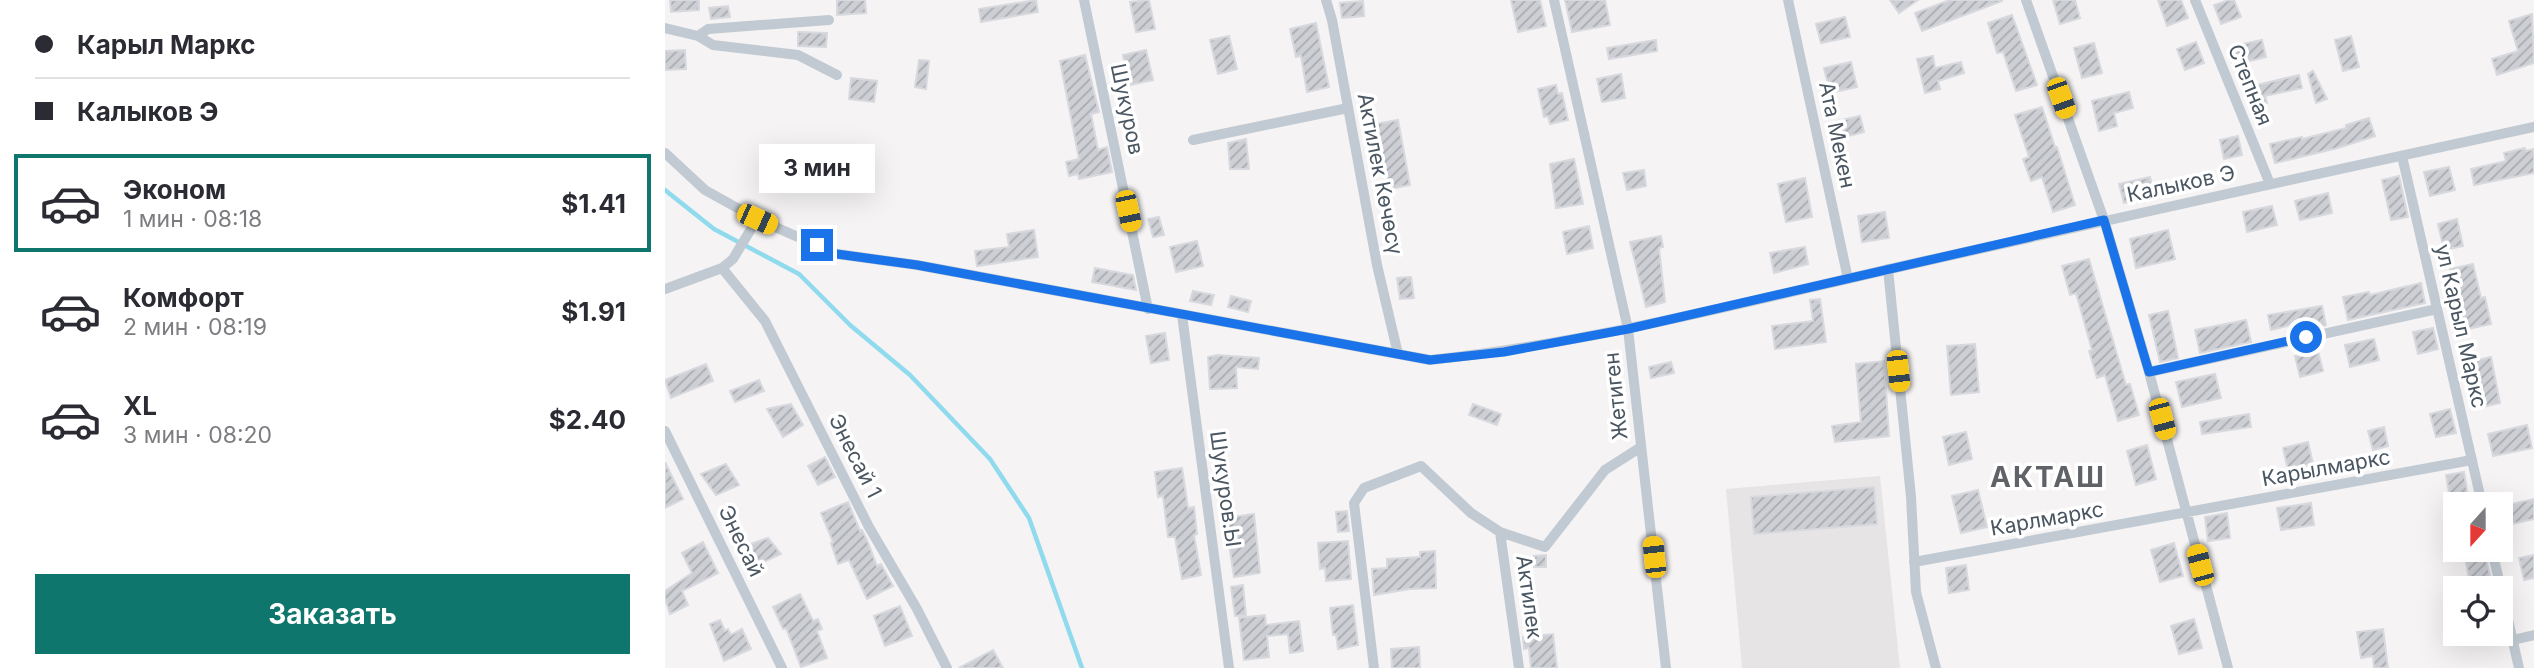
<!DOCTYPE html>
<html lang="ru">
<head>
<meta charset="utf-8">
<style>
	:root { --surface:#fff; --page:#f2f2f3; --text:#2b2b33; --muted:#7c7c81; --line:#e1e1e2; --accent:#0f766e }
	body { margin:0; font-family:Inter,sans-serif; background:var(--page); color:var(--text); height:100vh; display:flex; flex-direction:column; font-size:26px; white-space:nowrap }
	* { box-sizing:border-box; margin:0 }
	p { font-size:23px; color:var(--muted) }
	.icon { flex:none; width:38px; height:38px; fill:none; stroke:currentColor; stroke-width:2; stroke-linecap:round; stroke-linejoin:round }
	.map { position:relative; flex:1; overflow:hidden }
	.details { display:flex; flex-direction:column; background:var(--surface); width:665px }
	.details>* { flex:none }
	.top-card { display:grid; align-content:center; height:154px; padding:0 35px; background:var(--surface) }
	.needle { width:46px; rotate:201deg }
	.fabs { position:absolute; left:1778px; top:492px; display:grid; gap:14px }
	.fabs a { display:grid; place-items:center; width:70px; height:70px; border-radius:0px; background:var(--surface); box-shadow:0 7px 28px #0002; font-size:35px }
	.end { position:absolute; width:32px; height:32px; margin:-16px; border:9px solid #1a73e8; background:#fff; box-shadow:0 0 0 4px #fff }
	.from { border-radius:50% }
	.bubble { position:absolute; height:49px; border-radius:0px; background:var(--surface); box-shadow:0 7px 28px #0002; font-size:23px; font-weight:700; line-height:49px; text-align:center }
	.car { position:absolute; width:21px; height:42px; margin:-21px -10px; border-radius:9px; box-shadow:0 0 5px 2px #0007; background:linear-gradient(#f5c518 24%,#345 0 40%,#f5c518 0 76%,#345 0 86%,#f5c518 0) }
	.top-card b { display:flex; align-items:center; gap:24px; height:66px; font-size:26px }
	.top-card b+b { border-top:2px solid var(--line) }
	.top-card i { width:18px; height:18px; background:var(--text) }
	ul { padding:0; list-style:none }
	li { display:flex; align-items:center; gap:21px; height:98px; margin:0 14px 10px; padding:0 21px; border:4px solid transparent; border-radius:0px }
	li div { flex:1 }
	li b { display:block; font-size:26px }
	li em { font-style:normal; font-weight:700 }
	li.current { border-color:var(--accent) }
	li>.icon { width:63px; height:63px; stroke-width:1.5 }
	.cta { display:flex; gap:14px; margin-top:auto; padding:14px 35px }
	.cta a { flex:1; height:80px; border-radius:0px; background:var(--accent); color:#fff; font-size:28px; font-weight:700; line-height:80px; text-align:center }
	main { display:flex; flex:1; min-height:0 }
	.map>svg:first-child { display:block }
	.education { fill:#e6e4e5 }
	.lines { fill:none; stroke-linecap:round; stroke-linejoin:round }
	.stream { stroke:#90daee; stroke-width:4.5 }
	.building { fill:url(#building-hatch); stroke:#d7d9de; stroke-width:2 }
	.minor { stroke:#c1cad2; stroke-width:10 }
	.route { stroke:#1a73e8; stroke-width:9 }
	.labels { text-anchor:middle; stroke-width:7; stroke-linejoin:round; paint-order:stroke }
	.street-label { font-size:21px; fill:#4a5661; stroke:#fff }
	.district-label { font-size:28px; font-weight:bold; letter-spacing:2px; fill:#5f6368; stroke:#fff }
</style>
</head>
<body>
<main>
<section class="details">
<div class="top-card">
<b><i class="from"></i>Карыл Маркс</b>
<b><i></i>Калыков Э</b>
</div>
<ul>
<li class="current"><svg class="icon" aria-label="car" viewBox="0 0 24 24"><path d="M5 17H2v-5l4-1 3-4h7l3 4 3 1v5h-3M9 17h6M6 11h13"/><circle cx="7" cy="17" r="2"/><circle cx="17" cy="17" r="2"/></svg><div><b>Эконом</b><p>1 мин · 08:18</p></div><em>$1.41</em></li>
<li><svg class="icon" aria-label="car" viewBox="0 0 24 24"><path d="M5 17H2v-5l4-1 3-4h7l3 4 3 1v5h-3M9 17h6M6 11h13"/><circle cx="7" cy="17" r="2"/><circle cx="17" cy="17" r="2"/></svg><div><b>Комфорт</b><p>2 мин · 08:19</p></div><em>$1.91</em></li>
<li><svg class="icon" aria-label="car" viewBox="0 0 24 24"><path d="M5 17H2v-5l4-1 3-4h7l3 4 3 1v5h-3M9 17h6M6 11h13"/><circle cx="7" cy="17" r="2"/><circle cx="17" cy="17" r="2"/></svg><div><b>XL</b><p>3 мин · 08:20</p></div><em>$2.40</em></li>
</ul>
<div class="cta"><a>Заказать</a></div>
</section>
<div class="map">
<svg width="1869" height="668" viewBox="0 0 1869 668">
	<defs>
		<pattern id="building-hatch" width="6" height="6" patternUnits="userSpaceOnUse" patternTransform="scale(1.75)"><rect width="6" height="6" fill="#cdcfd5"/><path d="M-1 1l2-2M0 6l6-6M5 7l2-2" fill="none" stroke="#a8abb0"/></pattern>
	</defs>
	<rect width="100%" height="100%" fill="#f5f3f3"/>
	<!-- education -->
	<path class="education" d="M1215,476L1235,668H1077L1061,489Z"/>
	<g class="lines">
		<!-- stream -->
		<path class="stream" d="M0,190L49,229L134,274L185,325L245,375L325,459L364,518L417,668"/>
	</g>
	<!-- building -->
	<path class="building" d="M5,0H34V10L6,12Z
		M172,0H200L201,13L172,15Z
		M371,0L373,12L316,22L314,9Z
		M484,0L490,29L471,32L465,2Z
		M846,0H875L881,26L853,32Z
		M900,0H940L945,25L907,32Z
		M1225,0H1253L1234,13Z
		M1285,0H1337V1L1257,31L1250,13Z
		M1388,0H1410L1415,18L1395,24Z
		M1493,0H1516L1523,18L1502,26Z
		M1564,0H1569L1576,17L1556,24L1549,5Z
		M698,1L699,16L677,18L675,3Z
		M63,6L65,17L46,19L44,8Z
		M1867,14L1869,63L1832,75L1827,59L1853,51L1844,21Z
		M1347,15L1372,85L1351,91L1338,52L1332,53L1323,23Z
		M1180,17L1185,37L1156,43L1151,24Z
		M651,23L664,87L642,92L636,56L631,57L625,29Z
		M133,32L162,33L161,47L133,46Z
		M564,36L572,69L553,74L545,40Z
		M1686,36L1694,67L1678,71L1670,40Z
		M991,40L992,51L944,59L942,48Z
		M1597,40L1601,57L1572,64L1568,46Z
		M1531,42L1539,63L1520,70L1512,49Z
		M1429,43L1437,73L1417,78L1409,48Z
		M20,50L21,69L0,70V51Z
		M481,50L488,80L465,85L458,55Z
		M420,55L434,112L426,114L433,150L442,147L447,172L414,179L413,174L404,176L401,162L414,159L395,61Z
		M1268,56L1270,68L1296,62L1299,73L1273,81L1275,89L1260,93L1252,59Z
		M254,60L264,61L261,89L250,87Z
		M1186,62L1192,87L1165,93L1159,68Z
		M1648,71L1662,99L1651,103L1643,74Z
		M956,74L960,98L937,102L932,79Z
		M1634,75L1637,88L1600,96L1602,103L1588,106L1584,87Z
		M186,78L212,81L209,102L184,99Z
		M891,85L893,94L897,93L903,120L885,124L883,116L879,117L873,89Z
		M1464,92L1468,108L1449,113L1452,126L1434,131L1427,101Z
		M1377,107L1390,147H1392L1410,205L1388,212L1377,177L1366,181L1358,159L1364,157L1350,115Z
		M1195,116L1199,132L1176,138L1172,121Z
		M1704,118L1710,136L1673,148L1610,163L1605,144L1637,137V139L1681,128V125Z
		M733,120L745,185L725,189L710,124Z
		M1573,136L1577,155L1559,159L1555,140Z
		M581,139L584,169H565L563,143Z
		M1860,148L1861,151L1869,149V173L1809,185L1806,169L1841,161L1839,153Z
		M117,152L130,154L129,179L117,174Z
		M909,159L918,204L891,208L885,164Z
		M1784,167L1790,190L1765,196L1759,172Z
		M979,170L981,186L962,190L958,173Z
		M1734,176L1743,217L1726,220L1717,180Z
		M1485,177L1490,196L1459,203L1454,184Z
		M1140,178L1147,217L1121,222L1113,184Z
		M1663,193L1667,213L1635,220L1630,201Z
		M1607,206L1612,225L1582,232L1578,212Z
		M1220,212L1224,238L1197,242L1193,216Z
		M494,217L499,235L488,237L483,219Z
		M1792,219L1798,246L1779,250L1773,224Z
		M924,226L928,248L902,254L898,232Z
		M369,230L373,257L312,266L310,251L344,247L342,234Z
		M1503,230L1510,259L1471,268L1465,239Z
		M996,236L998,247L994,248L1000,302L981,307L965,242Z
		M532,241L538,266L511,272L505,247Z
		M1140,247L1143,264L1109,273L1105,253Z
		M1424,259L1461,385L1465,384L1474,415L1453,421L1440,375L1432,378L1424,351L1427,350L1411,293L1405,295L1397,266Z
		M1808,264L1816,298L1820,297L1826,324L1798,330L1785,269Z
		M430,268L468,275L471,290L427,282Z
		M746,277L749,298L735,299L732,278Z
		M1756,283L1760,303L1683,320L1678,297L1704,292L1705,295Z
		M528,291L549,295L546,305L525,301Z
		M566,296L586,301L583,312L563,307Z
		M1155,299L1161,342L1110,349L1107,326L1148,321L1145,300Z
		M1657,306L1661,325L1640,330L1638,322L1606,330L1603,315Z
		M1503,311L1513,358L1495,362L1484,315Z
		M1581,320L1586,342L1535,353L1530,330Z
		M1768,328L1773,349L1753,354L1748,332Z
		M500,333L504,360L486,363L481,336Z
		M1709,339L1714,360L1685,367L1680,345Z
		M1310,344L1314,392L1286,395L1282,346Z
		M1653,351L1658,371L1635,377L1630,356Z
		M552,355L594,358L593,369L571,367L572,388L545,389L543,357Z
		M1826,357L1835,403L1817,407L1803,362Z
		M1219,361L1224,436L1170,442L1167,426L1196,422L1191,364Z
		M1006,362L1009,373L986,378L984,367Z
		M41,364L48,381L6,398L0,380Z
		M1550,374L1556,398L1517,407L1511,382Z
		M94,380L99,391L70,402L65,391Z
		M126,404L138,425L118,437L102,409Z
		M808,404L836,414L832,425L804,415Z
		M1785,409L1791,433L1771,437L1765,414Z
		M1584,414L1586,427L1537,434L1535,422Z
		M1862,425L1867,448L1828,456L1823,434Z
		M1719,427L1723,446L1708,450L1703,431Z
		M1301,432L1307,459L1284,465L1278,437Z
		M1643,442L1648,464L1623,470L1618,448Z
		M1482,445L1491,479L1471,485L1462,451Z
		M160,457L170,477L153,485L143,466Z
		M0,462L18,499L0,508Z
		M61,464L74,485L51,495L36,474Z
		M517,468L523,508L529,507L532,534L529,535L536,575L517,579L510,537H503L498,496L493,497L490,472Z
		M1799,472L1804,504H1786L1781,475Z
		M1209,487L1212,524L1089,534L1086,497Z
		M1313,490L1322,527L1296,533L1287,496Z
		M1869,499V519L1847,524L1842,505Z
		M183,502L195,531L197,530L202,540L212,566L216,564L228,586L202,599L184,560L173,564L166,543L168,542L156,513Z
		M1646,503L1649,525L1616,530L1612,508Z
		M682,511L684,531L673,532L671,512Z
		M1562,513L1565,538L1543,541L1540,517Z
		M589,514L595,573L569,577L560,518Z
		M103,538L116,554L90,566L77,547Z
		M683,541L686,579L661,581L660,568L655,569L653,543Z
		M38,542L53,573L17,591L23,605L5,614L0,599V591L27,573L17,553Z
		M1509,543L1518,576L1495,582L1486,550Z
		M770,551L771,588L745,589L709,595L707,569L722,568V559L755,557V552Z
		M1820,554L1828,588H1806L1800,557Z
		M881,555V567H869V556Z
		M1869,555V578L1859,580L1854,558Z
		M1301,565L1304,590L1284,593L1281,568Z
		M578,585L581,615L570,616L566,587Z
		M135,594L148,621L153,619L157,629L152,631L162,658L136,667L121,628L118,629L108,607Z
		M688,605L693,645L673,649L671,634L668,635L665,608Z
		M235,606L247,636L220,646L209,616Z
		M600,615L601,625L634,621L638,651L625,653L623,634L602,636L604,657L579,660L574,618Z
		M1529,619L1537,648L1514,654L1506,626Z
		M55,620L60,631L63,629L66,635L77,629L86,649L59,661L45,624Z
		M1718,629L1723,668H1709L1708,656L1696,658L1692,632Z
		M888,634L892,668H866L864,648L859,649L858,637Z
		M754,647L755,668H727L726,649Z
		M328,650L338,668H294Z"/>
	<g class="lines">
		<!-- minor -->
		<path class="minor" d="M419,0L483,309
			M661,0L667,20L712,265L733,354
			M889,0L963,329L1001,668
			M1123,0L1183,279
			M1361,0L1439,220L1484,372L1563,668
			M1530,0L1605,184
			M0,28L33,36L48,45L133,55L172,75
			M33,36L43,29L164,20
			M528,140L683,108
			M0,153L40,190L92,219L172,254L252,265L765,360C933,342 1096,298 1260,261C1462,215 1666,171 1869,127
			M1737,156L1817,504
			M57,268L100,321L204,527L252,609L282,668
			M1223,269L1246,497L1251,592L1271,668
			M0,289L57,268L68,259L92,219
			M517,315L564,668
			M1484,372L1772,309
			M0,431L117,668
			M835,532L854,668
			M1827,550L1854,668
			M1249,562L1807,460
			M1848,640L1869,635
			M709,668L689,503L699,488L756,466L806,513L835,532L880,547L940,470L976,447"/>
	</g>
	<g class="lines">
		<!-- route -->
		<path class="route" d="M152,245L172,254L252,265L765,360L839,352L963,329L1439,220L1484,372L1641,337"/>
	</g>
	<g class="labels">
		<!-- street labels -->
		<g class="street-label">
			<text transform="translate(1585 85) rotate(68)" y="7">Степная</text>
			<text transform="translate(462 109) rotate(78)" y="7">Шукуров</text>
			<text transform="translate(1172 135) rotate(78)" y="7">Ата Мекен</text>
			<text transform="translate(715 174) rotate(79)" y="7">Актилек Көчөсү</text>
			<text transform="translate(1516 184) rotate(-12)" y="7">Калыков Э</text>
			<text transform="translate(1796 326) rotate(77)" y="7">ул Карыл Маркс</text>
			<text transform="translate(951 396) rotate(-96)" y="7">Жетиген</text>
			<text transform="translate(190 456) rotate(63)" y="7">Энесай 1</text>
			<text transform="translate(1661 468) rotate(-10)" y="7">Карылмаркс</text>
			<text transform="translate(560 489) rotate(82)" y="7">Шукуров.Ы</text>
			<text transform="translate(1382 519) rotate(-10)" y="7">Карлмаркс</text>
			<text transform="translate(76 541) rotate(64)" y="7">Энесай</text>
			<text transform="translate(864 597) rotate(82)" y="7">Актилек</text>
		</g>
		<!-- district labels -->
		<g class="district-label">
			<text x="1383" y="487">АКТАШ</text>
		</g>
	</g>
</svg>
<div class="fabs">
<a><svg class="needle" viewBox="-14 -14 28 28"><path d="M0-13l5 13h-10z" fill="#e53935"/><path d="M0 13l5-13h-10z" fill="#7c7c81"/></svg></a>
<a><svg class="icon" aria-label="locate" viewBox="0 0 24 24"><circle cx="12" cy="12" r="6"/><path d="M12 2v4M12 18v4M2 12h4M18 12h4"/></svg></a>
</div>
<i class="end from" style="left:1641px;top:337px"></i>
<i class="end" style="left:152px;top:245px"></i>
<div class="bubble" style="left:94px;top:144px;width:116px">3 мин</div>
<i class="car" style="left:1396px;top:98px;rotate:160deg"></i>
<i class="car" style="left:463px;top:211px;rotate:168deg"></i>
<i class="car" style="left:92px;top:219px;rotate:114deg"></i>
<i class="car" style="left:1233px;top:371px;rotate:174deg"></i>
<i class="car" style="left:1497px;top:419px;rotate:165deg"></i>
<i class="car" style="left:989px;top:557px;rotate:354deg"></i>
<i class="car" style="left:1535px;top:565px;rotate:345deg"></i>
</div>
</main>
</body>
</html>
